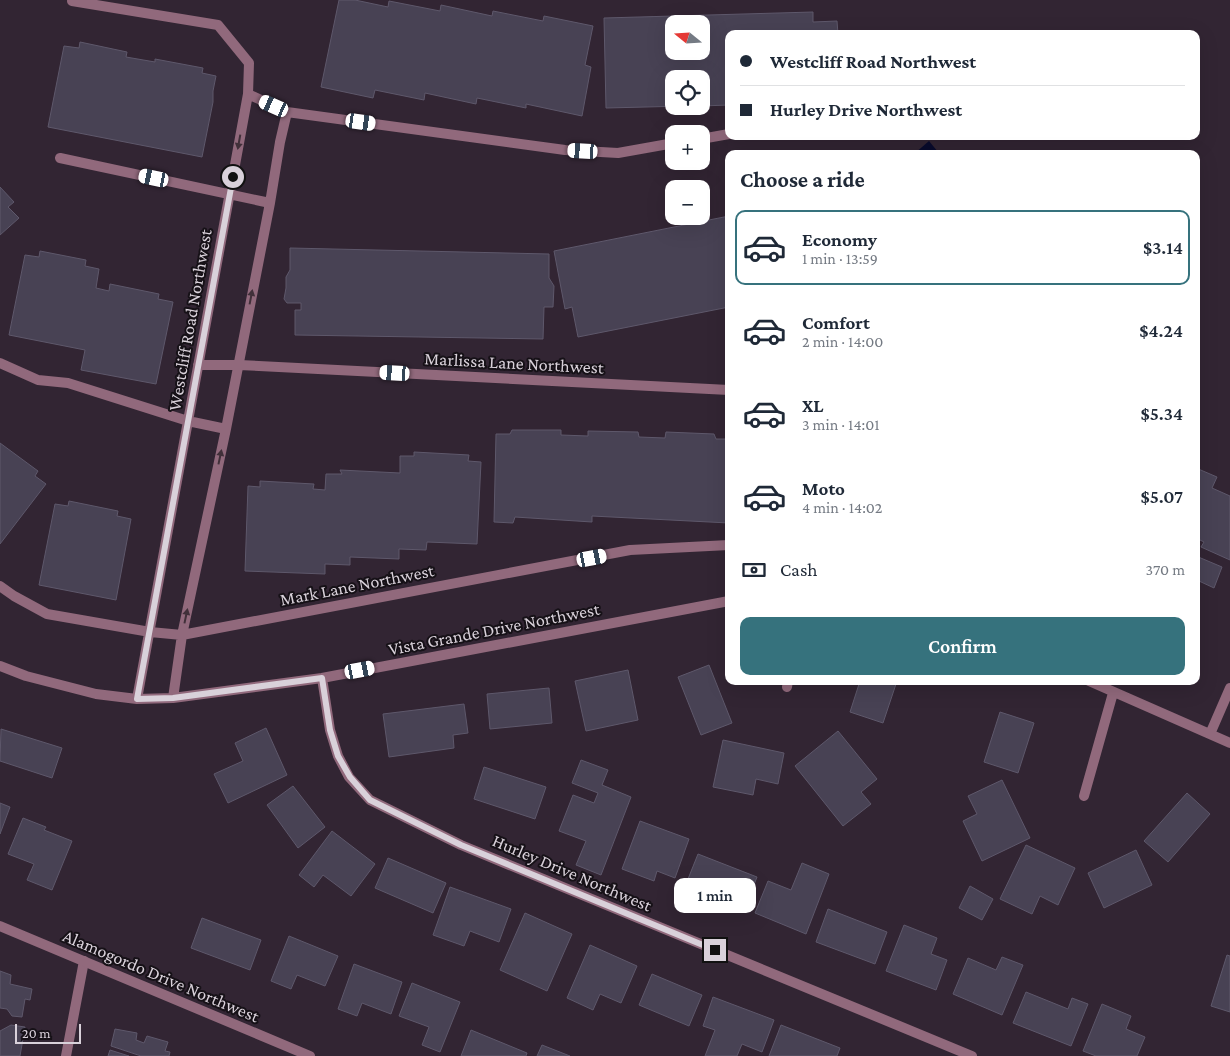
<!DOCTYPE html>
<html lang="en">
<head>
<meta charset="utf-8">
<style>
	:root { --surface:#fff; --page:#f2f2f3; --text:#1f2937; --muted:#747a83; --line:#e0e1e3; --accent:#36727d }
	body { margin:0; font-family:"Crimson Pro",serif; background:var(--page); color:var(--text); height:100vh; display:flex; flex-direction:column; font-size:19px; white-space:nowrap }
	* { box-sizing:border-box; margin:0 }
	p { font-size:16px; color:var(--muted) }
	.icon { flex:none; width:28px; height:28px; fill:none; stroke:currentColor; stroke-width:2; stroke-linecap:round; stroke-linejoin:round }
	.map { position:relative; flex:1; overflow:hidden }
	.side { position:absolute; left:725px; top:150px; width:475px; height:535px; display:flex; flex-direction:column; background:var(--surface); border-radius:10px; box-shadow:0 5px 20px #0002 }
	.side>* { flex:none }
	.banner { position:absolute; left:725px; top:30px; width:475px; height:110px; border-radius:10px; box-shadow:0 5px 20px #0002; display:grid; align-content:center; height:110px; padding:0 15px; background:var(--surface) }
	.needle { width:32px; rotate:288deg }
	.buttons { position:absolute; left:665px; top:15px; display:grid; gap:10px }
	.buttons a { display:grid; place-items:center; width:45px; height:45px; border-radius:10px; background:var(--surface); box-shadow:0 5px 20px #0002; font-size:25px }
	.scale { position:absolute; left:15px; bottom:12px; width:66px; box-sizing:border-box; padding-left:5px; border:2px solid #d9d1da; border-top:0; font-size:14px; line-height:18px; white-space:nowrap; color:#d9d1da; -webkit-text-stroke:4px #161117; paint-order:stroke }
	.end { position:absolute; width:22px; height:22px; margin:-11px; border:6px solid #d9d1da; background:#111; box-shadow:0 0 0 2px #111 }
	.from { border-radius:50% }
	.bubble { position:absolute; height:35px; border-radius:10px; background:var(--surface); box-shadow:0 5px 20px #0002; font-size:16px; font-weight:600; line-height:35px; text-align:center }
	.car { position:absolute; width:15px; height:30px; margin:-15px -8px; border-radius:6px; box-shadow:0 0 4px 1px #0007; background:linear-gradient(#fff 24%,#345 0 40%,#fff 0 76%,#345 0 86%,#fff 0) }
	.banner b { display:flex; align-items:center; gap:18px; height:48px; font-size:19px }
	.banner b+b { border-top:1px solid var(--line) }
	.banner i { width:12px; height:12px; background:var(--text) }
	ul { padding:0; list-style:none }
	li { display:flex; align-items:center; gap:15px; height:75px; margin:0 10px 8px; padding:0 5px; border:2px solid transparent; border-radius:10px }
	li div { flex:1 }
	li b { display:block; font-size:19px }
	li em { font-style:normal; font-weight:600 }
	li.current { border-color:var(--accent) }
	li>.icon { width:45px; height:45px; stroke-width:1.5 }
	h2 { padding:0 15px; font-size:22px; line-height:60px }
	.pay { display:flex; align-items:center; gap:12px; height:55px; padding:0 15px; font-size:19px }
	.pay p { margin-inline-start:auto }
	.cta { display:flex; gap:10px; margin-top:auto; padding:10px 15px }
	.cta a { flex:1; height:58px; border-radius:10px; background:var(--accent); color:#fff; font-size:20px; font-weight:600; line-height:58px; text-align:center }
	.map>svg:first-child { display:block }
	.water { fill:#090b2d }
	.building { fill:#484254; stroke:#5e586b; fill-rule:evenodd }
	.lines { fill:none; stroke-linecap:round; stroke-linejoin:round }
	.minor { stroke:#91697c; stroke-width:10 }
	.tertiary { stroke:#91697c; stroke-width:10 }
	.oneway { fill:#41303a }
	.route { stroke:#d9d1da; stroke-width:6 }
	.labels { text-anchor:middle; stroke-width:4; stroke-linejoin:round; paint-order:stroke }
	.street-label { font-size:18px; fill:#d9d1da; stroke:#161117 }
</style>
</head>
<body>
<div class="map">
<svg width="1230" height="1056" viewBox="0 0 1230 1056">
	<rect width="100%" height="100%" fill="#322533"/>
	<!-- water -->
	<path class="water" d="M929,141L938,152L936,154H914Z"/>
	<!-- building -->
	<path class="building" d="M339,0H355L388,7L389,1L440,11L441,5L492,16L493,11L543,21L544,16L593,26L585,65L591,67L582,116L526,104V108L477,98L476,104L425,93L424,100L375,90L373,98L321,87Z
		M813,12V22L837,21L838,34H729V105L701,106V79H674V106H686L606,108L604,18ZM674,24H701V51H674Z
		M80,42L127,52L126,57L155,62V59L203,68L202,73L216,76L213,91V102L202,157L48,127L64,46L79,48Z
		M0,187L14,202L8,207L19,218L0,235Z
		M729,216V307L578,337L572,307L565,309L554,251Z
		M290,248L549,254V278L554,286L553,307H544L543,339L295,335V310H301V303H287L284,299L286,288V277L290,270Z
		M40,251L86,260L85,266L99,269L96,288L109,291L110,284L159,294L158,299L173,302L156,384L81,370L85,350L9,335L25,255L39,257Z
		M512,430H561V435L588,436V431L638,432L639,437L665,438L666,432L714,434L716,439H729V523L592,516V522L515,517L513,523L494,522L496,434H510Z
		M0,443L38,471L35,476L46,484L0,544Z
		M414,452L469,455L468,461L481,462L477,544L427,542L426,550L399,549V559L350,557V565L325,564V574L245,571L248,486L260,487V481L314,484L313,489L325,490L326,474H342L340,470L400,473V456H414Z
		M1196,468L1217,477L1212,488L1230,496V560L1201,547L1204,542L1196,538Z
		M69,501L118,511L117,516L131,519L116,600L39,585L55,504L68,506Z
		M1196,556L1222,567L1214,588L1199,581L1196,583Z
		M709,665L732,723L701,735L678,677Z
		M628,670L638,720L586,731L575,681Z
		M860,681H897L883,723L850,712Z
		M549,688L552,723L490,729L487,694Z
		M464,704L468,733L453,735L454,748L389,757L383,714Z
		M1000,712L1034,723L1018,773L984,762Z
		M266,728L287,775L228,803L214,774L243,761L235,743Z
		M1,729L62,748L52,778L0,761Z
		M838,731L877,779L861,792L871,804L843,826L795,766Z
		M723,740L784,753L778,784L756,779L753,795L713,787Z
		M581,760L608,770L602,785L631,797L601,875L576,865L586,841L559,831L573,795L594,803L598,793L572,783Z
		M484,767L546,787L535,819L474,799Z
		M1002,780L1030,838L982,861L963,821L977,814L968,796Z
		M293,786L325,827L298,848L267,805Z
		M1187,793L1210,814L1168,862L1144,841Z
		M0,803L10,807L0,834Z
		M23,818L46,827L44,830L72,841L52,890L27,880L34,864L8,854Z
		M640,821L689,839L675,878L657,871L654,881L622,869Z
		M332,831L375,864L351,896L323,875L314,887L299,875Z
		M1026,845L1075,868L1058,905L1040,896L1032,914L1000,899Z
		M1136,850L1152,885L1104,908L1088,873Z
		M698,854L757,877L745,908L686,884Z
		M388,858L446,883L433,913L375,888Z
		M802,863L829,874L806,934L755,913L768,881L791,890Z
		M970,886L993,899L982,920L959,908Z
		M450,887L511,909L499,942L470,931L464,946L433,935Z
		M828,909L887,932L875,964L816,942Z
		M525,913L572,934L547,991L500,970Z
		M202,918L261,940L250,970L191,948Z
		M904,925L937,938L931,954L947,960L936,990L886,971Z
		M289,936L338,956L325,986L297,975L291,989L271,981Z
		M590,945L637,966L621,1003L600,994L593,1010L567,998Z
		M1227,955L1230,956V1012L1211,1006Z
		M1002,957L1023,965L1002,1015L953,994L968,958L996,970Z
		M354,964L402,982L391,1014L362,1003L357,1016L338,1009Z
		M0,971L11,975L10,984L32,989L30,1000L25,999L22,1017L12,1016L7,1009L0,1008Z
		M652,974L702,995L689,1026L639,1005Z
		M412,983L460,1002L440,1052L422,1045L429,1027L399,1016Z
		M1026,992L1068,1009L1072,998L1088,1004L1071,1046L1013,1023Z
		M713,997L774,1020L762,1052L742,1044L737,1056H705L715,1030L703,1026Z
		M1102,1004L1131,1016L1126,1029L1145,1037L1137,1056H1096L1083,1051Z
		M11,1025L25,1027L20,1056H0V1031Z
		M781,1025L840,1048L837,1056H769Z
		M115,1029L137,1033L136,1040L144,1043L147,1036L168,1042L165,1051L170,1052L169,1056H141L111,1046Z
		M471,1030L527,1053L526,1056H461Z
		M542,1045L570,1056H537Z
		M110,1050L129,1056H108Z"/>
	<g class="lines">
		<!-- minor -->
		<path class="minor" d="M72,1L218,25L249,63L248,94L287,112L565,150L618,153L674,143
			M701,139L729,134
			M60,158L270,203
			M0,363L38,380L68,383L188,421L226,429
			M198,365H239L729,390
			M0,586L14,596L47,614L150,632L182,635L630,550L729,545
			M0,666L26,676L96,694L137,699L173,698L322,678L729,601
			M322,678L330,730L338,756L349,777L370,800L461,845L972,1056
			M1089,681L1230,743
			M787,687L788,681
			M173,698L182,635L226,429L270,203L280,142L287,112
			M137,699L248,94
			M1210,734L1230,688
			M1084,796L1113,693
			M66,1056L84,961"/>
		<!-- tertiary -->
		<path class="tertiary" d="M0,926L310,1056"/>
	</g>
	<!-- one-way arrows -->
	<defs><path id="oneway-solid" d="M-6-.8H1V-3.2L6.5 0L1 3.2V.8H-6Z" transform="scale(1.25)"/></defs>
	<g class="oneway">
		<use href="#oneway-solid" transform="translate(239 142) rotate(100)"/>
		<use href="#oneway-solid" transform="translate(251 297) rotate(-79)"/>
		<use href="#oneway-solid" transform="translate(220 457) rotate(-78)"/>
		<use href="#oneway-solid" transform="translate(186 616) rotate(-78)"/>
	</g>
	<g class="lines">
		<!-- route -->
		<path class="route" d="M233,177L137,699L173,698L322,678L330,730L338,756L350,777L370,800L461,845L715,950"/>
	</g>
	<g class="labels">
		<!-- street labels -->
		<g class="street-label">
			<text transform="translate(190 320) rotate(-80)" y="6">Westcliff Road Northwest</text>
			<text transform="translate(514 363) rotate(3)" y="6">Marlissa Lane Northwest</text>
			<text transform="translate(357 585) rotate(-11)" y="6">Mark Lane Northwest</text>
			<text transform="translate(494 629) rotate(-11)" y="6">Vista Grande Drive Northwest</text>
			<text transform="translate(572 873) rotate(23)" y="6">Hurley Drive Northwest</text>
			<text transform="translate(161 976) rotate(23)" y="6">Alamogordo Drive Northwest</text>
		</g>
	</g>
</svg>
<div class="buttons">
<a><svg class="needle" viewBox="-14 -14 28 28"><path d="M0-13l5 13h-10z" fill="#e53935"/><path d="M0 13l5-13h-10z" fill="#747a83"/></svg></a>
<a><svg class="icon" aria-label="locate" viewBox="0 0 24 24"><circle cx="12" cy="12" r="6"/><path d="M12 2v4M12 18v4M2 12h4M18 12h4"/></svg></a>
<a>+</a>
<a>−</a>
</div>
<div class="scale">20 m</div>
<i class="end from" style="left:233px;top:177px"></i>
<i class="end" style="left:715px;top:950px"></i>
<div class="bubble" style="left:674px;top:878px;width:82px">1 min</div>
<i class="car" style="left:274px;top:106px;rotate:294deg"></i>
<i class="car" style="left:361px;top:122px;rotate:98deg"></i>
<i class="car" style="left:583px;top:151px;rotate:273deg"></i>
<i class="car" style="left:154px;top:178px;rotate:282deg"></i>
<i class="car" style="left:395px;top:373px;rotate:273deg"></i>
<i class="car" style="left:592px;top:558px;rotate:79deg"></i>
<i class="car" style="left:360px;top:670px;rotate:79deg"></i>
<div class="banner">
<b><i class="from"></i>Westcliff Road Northwest</b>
<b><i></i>Hurley Drive Northwest</b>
</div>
<section class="side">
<h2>Choose a ride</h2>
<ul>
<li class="current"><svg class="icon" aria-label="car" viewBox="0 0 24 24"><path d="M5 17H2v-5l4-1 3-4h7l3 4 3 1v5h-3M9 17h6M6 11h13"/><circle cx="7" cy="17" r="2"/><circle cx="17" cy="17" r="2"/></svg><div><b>Economy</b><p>1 min · 13:59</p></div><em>$3.14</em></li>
<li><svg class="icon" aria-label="car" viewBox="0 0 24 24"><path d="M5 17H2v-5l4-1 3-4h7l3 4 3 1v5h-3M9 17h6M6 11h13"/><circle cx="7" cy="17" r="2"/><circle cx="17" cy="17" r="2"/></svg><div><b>Comfort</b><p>2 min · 14:00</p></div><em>$4.24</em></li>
<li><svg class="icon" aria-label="car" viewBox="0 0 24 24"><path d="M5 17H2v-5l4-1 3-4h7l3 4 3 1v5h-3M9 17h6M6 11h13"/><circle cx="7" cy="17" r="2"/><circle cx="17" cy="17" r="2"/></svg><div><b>XL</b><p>3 min · 14:01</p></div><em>$5.34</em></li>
<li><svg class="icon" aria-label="car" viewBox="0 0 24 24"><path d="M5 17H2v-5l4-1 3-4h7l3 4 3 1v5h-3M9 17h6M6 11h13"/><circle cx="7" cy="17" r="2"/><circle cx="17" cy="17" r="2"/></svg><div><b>Moto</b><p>4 min · 14:02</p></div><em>$5.07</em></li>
</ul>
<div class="pay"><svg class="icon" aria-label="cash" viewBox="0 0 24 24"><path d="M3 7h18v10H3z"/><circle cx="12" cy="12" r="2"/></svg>Cash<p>370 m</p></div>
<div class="cta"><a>Confirm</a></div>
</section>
</div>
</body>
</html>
